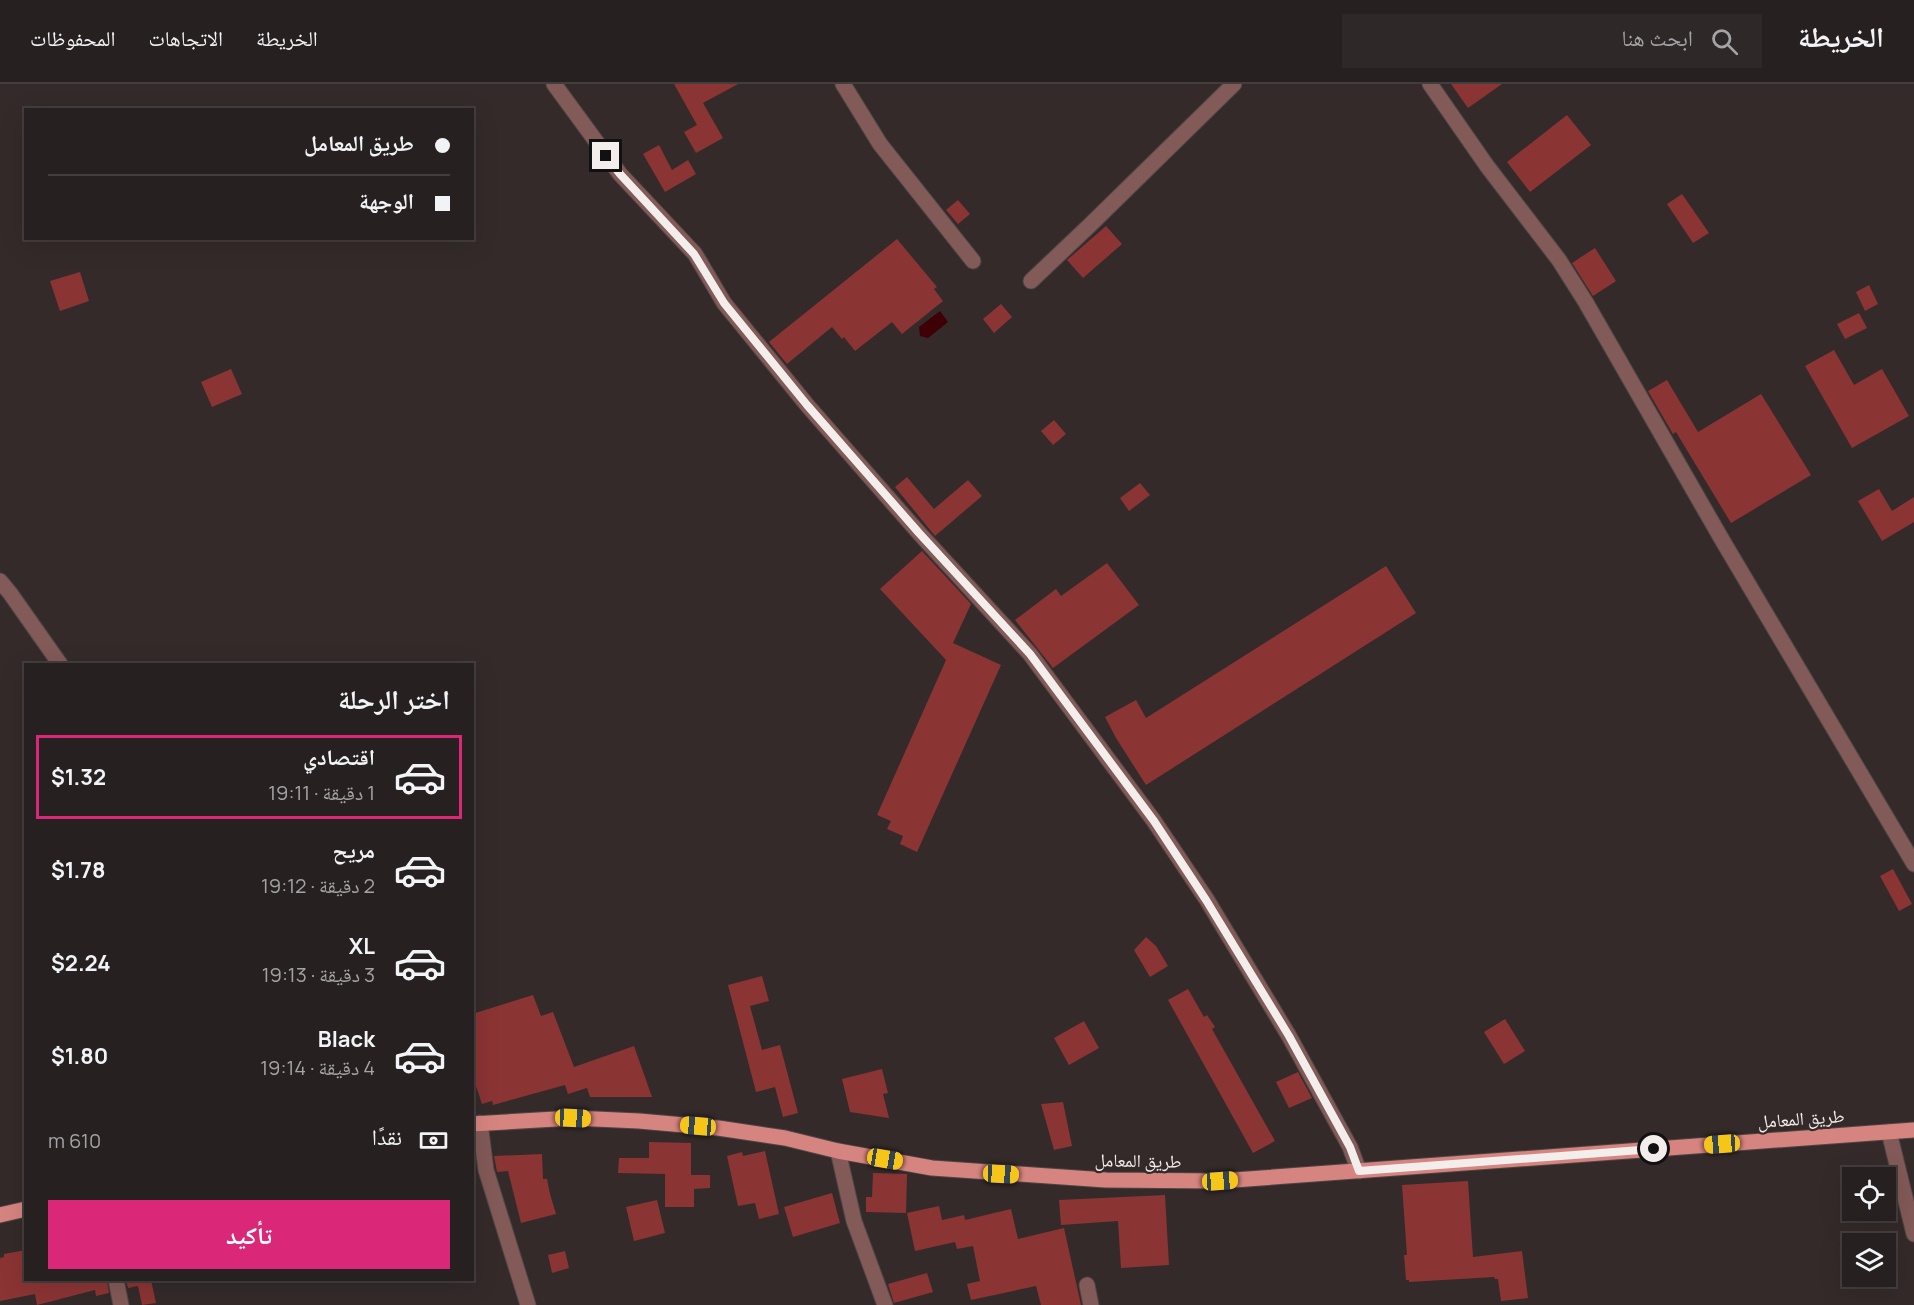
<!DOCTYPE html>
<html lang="ar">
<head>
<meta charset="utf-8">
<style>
	:root { --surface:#272020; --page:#2f2829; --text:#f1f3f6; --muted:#a4a3a5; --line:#433e3e; --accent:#db2777 }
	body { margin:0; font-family:Manrope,"Noto Naskh Arabic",sans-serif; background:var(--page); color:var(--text); direction:rtl; height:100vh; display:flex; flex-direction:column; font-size:22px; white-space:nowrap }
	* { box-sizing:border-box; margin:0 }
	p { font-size:20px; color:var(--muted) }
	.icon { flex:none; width:33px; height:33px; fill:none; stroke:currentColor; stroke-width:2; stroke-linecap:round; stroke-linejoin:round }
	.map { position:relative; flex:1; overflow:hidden; direction:ltr }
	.panel { position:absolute; left:24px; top:579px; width:450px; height:618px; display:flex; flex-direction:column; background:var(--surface); border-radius:0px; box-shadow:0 6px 24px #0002,0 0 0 2px var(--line); direction:rtl }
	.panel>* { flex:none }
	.banner { position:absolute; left:24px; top:24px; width:450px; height:132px; border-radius:0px; box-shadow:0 6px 24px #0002,0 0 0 2px var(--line); direction:rtl; display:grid; align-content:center; height:132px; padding:0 24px; background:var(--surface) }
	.controls { position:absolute; left:1842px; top:1083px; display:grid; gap:12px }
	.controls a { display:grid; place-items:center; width:54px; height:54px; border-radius:0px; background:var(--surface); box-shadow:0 6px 24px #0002,0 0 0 2px var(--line); font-size:30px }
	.end { position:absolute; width:27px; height:27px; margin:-14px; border:8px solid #f3edec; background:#111; box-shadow:0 0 0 3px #111 }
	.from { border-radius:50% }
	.car { position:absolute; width:18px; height:36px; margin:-18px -9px; border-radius:8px; box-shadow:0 0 4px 2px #0007; background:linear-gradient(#f5c518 24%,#345 0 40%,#f5c518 0 76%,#345 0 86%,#f5c518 0) }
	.banner b { display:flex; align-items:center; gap:21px; height:57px; font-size:22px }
	.banner b+b { border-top:2px solid var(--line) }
	.banner i { width:15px; height:15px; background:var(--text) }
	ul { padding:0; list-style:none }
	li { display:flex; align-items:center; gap:18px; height:84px; margin:0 12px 9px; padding:0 12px; border:3px solid transparent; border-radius:0px }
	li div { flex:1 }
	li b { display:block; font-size:22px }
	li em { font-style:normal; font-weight:700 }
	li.selected { border-color:var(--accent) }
	li>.icon { width:54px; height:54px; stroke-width:1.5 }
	h2 { padding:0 24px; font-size:27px; line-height:72px }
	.pay { display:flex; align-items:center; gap:15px; height:66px; padding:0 24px; font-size:22px }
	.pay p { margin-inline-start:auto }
	.action { display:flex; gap:12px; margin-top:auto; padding:12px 24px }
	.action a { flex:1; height:69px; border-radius:0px; background:var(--accent); color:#fff; font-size:24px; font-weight:700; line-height:69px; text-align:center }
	header { display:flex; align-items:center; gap:36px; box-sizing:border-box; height:84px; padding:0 30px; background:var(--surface); border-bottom:2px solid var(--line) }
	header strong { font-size:28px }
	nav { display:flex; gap:33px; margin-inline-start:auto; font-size:21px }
	.search { width:420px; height:54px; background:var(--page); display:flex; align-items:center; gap:15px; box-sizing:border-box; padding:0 21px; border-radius:0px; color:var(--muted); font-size:22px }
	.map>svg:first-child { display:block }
	.water { fill:#3e0004 }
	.building { fill:#8b3434 }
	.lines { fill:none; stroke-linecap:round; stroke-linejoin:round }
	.minor-casing { stroke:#4f4545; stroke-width:17 }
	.major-casing { stroke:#4f4545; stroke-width:17 }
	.minor { stroke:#825a57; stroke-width:15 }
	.major { stroke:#d68480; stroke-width:15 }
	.route { stroke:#f3edec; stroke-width:8 }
	.labels { text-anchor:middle; stroke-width:4.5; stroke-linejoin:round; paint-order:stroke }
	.street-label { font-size:18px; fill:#f3edec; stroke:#342a2a }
</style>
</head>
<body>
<header>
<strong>الخريطة</strong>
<div class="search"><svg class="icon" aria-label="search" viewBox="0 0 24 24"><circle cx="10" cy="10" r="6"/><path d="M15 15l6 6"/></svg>ابحث هنا</div>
<nav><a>الخريطة</a><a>الاتجاهات</a><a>المحفوظات</a></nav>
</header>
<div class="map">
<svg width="1914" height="1221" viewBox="0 0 1914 1221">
	<rect width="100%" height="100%" fill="#342a2a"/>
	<!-- water -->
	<path class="water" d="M940,227L948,238L928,254L920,252L919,243Z"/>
	<!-- building -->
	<path class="building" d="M674,0H738L703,19L723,54L696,69L684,48L697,41Z
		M1451,0H1502L1468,24Z
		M1567,31L1591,61L1530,108L1507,78Z
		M659,61L672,86L688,76L696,90L665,108L643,70Z
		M1682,110L1709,149L1693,159L1667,120Z
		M958,116L970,130L958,140L946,126Z
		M1106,142L1122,160L1083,194L1067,176Z
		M897,155L937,203L934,205L943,217L902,250L892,238L855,267L844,253L842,255L832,243L787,280L769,258Z
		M1595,164L1616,197L1593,212L1572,179Z
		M80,188L89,217L60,227L50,197Z
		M1869,201L1878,220L1865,227L1856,208Z
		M1001,220L1012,233L994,249L983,235Z
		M1859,229L1867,244L1845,255L1837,240Z
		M1834,266L1854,301L1882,285L1909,332L1852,364L1805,282Z
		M231,285L242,310L212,323L201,298Z
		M1667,296L1698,348L1761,310L1811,391L1731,439L1676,348L1673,350L1648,307Z
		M1054,336L1066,350L1053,361L1041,347Z
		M907,393L934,425L968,396L982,412L935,452L895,403Z
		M1140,399L1150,411L1129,427L1120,414Z
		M1879,405L1892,427L1914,413V438L1882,457L1858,417Z
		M922,467L971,520L953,559L1001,581L917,768L900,760L903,752L887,745L891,737L877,731L946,576L880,505Z
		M1107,479L1139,521L1053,584L1015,536L1056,505L1061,512Z
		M1386,482L1416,529L1146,701L1116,654L1105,633L1136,616L1146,634Z
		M1893,785L1912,820L1899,827L1880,792Z
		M1146,853L1156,862L1168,882L1150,893L1134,866Z
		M762,892L769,917L750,922L762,966L780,961L798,1029L783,1033L775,1003L756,1008L728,901Z
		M1188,905L1204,933L1207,931L1215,943L1212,945L1275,1057L1253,1069L1168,916Z
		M533,911L541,932L553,928L574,983L634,962L652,1013H590L587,1004L568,1010L565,1001L493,1021L492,1017L482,1020L472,990V930Z
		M1505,935L1525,967L1504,980L1484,948Z
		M1084,937L1099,964L1069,981L1054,954Z
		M882,985L888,1009L883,1010L889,1034L850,1028L842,995Z
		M1298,988L1312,1014L1289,1024L1276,998Z
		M1063,1018L1072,1062L1054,1066L1041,1020Z
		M649,1058L691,1059V1091H710V1104L694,1105V1123H665V1090L618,1089L619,1074H649Z
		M765,1067L779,1130L759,1135L755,1119L738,1122L727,1072L742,1068L743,1072Z
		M542,1070L543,1095H547L550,1110L556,1130L521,1139L508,1087L497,1088L494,1072Z
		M873,1089L907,1090L906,1129L866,1128V1113H872Z
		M1468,1097L1473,1173L1522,1167L1528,1214L1501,1217L1498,1195H1495L1494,1193L1409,1198V1196H1406L1404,1171H1407L1402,1101Z
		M832,1109L840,1139L793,1153L784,1123Z
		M1165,1111L1169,1181L1121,1184L1118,1137L1061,1141L1059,1116Z
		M657,1116L665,1149L634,1157L626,1123Z
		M939,1122L942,1136L964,1131L965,1136L1011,1125L1018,1155L1064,1144L1081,1221H1041L1036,1202L971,1216L967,1200L980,1197L973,1162L957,1165L955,1158L915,1167L907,1129Z
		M26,1166V1196H107L109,1209L96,1212L95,1206L37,1221L35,1210L0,1217V1174L4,1173V1170Z
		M565,1167L569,1184L552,1189L548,1171Z
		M927,1189L933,1208L894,1219L888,1200Z
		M126,1196H151L156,1219L142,1221L138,1202L128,1204Z"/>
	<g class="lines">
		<defs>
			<path id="minor" d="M554,0L620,90L695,170L724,219L807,321L919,449L1030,570L1154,737L1207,816L1289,952L1350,1063L1359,1087
				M843,0L880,60L973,177
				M1430,0L1487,82L1559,176L1585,217L1721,454L1914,780
				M1031,197L1090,141L1234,0
				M0,497L10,509L60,580
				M480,1039L486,1086L528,1221
				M1889,1048L1914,1150
				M838,1067L854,1137L885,1221
				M116,1196L121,1221
				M1087,1201L1091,1221"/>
			<path id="major" d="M472,1040L573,1034L639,1037L718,1044L785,1054L838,1067L932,1084L1106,1096L1220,1097L1914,1046
				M0,1131L26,1125"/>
		</defs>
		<!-- minor casing -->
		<use href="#minor" class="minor-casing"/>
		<!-- major casing -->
		<use href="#major" class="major-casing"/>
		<!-- minor -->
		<use href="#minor" class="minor"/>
		<!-- major -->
		<use href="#major" class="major"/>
	</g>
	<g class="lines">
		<!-- route -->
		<path class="route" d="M606,72L620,90L694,170L724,219L807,321L919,449L1030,570L1154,737L1206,816L1289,952L1350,1063L1359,1087L1654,1065"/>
	</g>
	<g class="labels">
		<!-- street labels -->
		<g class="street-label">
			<text transform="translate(1801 1035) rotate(-4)" y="6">طريق المعامل</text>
			<text transform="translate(1138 1077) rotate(1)" y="6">طريق المعامل</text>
		</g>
	</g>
</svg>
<div class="controls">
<a><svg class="icon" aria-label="locate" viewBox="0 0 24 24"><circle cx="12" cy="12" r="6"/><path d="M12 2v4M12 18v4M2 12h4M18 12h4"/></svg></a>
<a><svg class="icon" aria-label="layers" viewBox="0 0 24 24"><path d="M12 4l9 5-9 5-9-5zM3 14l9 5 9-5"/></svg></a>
</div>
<i class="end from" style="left:1654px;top:1065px"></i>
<i class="end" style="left:606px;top:72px"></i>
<i class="car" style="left:573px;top:1034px;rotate:93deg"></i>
<i class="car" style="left:698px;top:1042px;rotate:275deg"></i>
<i class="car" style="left:1722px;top:1060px;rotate:266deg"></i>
<i class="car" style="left:885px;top:1075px;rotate:100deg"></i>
<i class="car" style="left:1001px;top:1090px;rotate:93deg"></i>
<i class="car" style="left:1220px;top:1097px;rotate:86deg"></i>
<div class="banner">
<b><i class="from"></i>طريق المعامل</b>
<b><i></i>الوجهة</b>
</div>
<section class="panel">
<h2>اختر الرحلة</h2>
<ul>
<li class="selected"><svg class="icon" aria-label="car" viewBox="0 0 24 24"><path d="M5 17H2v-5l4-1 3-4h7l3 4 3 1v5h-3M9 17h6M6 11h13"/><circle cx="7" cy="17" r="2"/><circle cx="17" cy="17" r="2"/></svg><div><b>اقتصادي</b><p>1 دقيقة · 19:11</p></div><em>$1.32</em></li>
<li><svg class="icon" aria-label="car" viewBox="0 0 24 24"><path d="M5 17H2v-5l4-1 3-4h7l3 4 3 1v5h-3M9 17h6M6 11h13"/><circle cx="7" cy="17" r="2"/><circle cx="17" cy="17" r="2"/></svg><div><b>مريح</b><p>2 دقيقة · 19:12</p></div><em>$1.78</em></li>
<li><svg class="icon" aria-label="car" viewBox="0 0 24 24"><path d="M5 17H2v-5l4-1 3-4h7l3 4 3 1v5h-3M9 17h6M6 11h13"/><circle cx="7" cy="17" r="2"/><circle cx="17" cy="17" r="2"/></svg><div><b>XL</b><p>3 دقيقة · 19:13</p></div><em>$2.24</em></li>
<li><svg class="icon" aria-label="car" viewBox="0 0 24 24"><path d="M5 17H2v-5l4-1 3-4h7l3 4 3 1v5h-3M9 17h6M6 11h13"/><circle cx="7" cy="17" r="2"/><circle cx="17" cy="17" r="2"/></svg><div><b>Black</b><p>4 دقيقة · 19:14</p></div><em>$1.80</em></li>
</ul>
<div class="pay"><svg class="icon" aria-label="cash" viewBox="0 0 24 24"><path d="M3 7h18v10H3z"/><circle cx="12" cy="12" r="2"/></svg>نقدًا<p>610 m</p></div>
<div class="action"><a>تأكيد</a></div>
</section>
</div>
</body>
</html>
